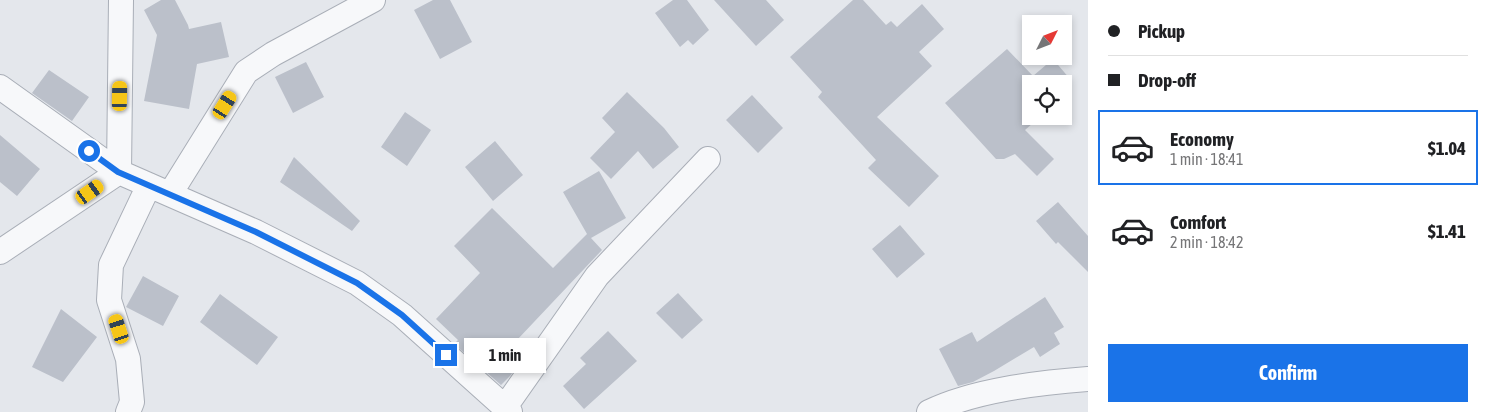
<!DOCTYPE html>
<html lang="en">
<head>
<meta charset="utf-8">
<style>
	:root { --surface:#fff; --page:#f6f6f6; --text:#202124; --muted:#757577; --line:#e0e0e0; --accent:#1a73e8 }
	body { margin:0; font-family:"Asap Condensed",sans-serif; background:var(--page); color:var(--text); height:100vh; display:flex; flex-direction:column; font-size:19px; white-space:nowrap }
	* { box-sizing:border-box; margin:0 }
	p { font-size:16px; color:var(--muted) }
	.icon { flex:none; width:28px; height:28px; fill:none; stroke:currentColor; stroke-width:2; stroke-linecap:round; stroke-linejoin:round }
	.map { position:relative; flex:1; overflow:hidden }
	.details { display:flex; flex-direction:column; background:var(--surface); width:400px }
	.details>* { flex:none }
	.guide { display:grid; align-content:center; height:110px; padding:0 20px; background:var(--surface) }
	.needle { width:32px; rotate:48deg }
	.tools { position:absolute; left:1022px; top:15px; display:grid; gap:10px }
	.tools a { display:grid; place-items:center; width:50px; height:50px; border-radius:0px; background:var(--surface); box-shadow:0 2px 8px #0003; font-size:25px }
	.end { position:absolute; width:22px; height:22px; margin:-11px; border:6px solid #1a73e8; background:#fff; box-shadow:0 0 0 2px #fff }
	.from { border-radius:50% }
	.bubble { position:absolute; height:35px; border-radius:0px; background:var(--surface); box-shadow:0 2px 8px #0003; font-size:16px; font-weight:700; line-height:35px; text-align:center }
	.car { position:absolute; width:15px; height:30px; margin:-15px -8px; border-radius:6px; box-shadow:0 0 4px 1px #0007; background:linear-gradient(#f5c518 24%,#345 0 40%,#f5c518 0 76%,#345 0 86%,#f5c518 0) }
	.guide b { display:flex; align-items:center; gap:18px; height:48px; font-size:19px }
	.guide b+b { border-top:1px solid var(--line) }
	.guide i { width:12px; height:12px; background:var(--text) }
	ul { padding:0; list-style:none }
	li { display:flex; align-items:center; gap:15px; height:75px; margin:0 10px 8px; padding:0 10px; border:2px solid transparent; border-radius:0px }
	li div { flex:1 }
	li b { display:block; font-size:19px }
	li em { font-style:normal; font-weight:700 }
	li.selected { border-color:var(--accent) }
	li>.icon { width:45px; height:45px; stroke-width:1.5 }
	.action { display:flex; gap:10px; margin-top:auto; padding:10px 20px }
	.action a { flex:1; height:58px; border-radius:0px; background:var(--accent); color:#fff; font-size:20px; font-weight:700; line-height:58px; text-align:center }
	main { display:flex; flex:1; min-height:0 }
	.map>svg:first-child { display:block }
	.building { fill:#bbc0ca }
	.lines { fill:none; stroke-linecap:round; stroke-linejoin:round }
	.street-casing { stroke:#a9aeb7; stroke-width:26 }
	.street { stroke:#f7f8fa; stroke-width:24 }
	.route { stroke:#1a73e8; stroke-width:6 }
</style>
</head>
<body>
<main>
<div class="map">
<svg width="1088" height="412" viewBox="0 0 1088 412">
	<rect width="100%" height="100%" fill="#e4e7ec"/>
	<!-- building -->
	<path class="building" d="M161,0H175L188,25L189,29L221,22L229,57L197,64L189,109L144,101L157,35L144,10Z
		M433,0H450L472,42L440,59L414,10Z
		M673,0H687L709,30L693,45L688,40L680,47L655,13Z
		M714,0H766L784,20L756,46Z
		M853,0H863L886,25L891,21L897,27L922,4L944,29L919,52L932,66L877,117L939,176L909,207L868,168L876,160L818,97L822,92L790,57Z
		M1007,49L1033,76L1053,59L1070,79L1064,85L1031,84V114L1029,116H1041L1025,130L1054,159L1037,176L1015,154L1004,159H996L945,103Z
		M306,62L324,97L293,113L275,77Z
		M49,70L89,97L72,121L32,93Z
		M627,92L664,128L679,147L653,169L638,151L611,179L590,158L615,132L602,118Z
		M752,95L783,128L758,153L726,120Z
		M405,112L431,130L407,166L381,147Z
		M0,135L40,169L17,196L0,182Z
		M495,141L523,175L493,201L465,167Z
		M294,157L360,221L352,231L280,182Z
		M599,171L626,218L591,238L602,250L517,340L528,350L510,376L501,385L454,344L458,340L436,319L480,273L454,246L492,208L553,268L587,234L563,192Z
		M1058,202L1088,236V272L1058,242L1056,244L1036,221Z
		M900,225L925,254L897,278L872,249Z
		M143,276L179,296L163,326L126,307Z
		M678,293L703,320L682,339L656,313Z
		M220,294L278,337L257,365L200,322Z
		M1045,297L1064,327L1054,333L1060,344L1040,357L1034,347L994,371L973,382L958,386L939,349L972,332L977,342Z
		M61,309L97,337L63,382L32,367Z
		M608,331L637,361L584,409L563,386L586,364L580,358Z"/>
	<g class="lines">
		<defs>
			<path id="street" d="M0,87L119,172L256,232L357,283L402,315L510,412
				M119,172L121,0
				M170,194L246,72L273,54L373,0
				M0,252L119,172
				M505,407L597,276L708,159
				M128,412L132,402L128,359L109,300L111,265L149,185
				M929,412C975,390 1037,383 1088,379"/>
		</defs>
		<!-- street casing -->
		<use href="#street" class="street-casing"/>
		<!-- street -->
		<use href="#street" class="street"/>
	</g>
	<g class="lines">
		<!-- route -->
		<path class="route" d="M89,151L118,172L256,232L357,283L402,315L446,355"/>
	</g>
</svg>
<div class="tools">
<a><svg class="needle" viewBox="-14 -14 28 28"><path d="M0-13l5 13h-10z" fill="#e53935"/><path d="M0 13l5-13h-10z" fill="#757577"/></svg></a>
<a><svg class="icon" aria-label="locate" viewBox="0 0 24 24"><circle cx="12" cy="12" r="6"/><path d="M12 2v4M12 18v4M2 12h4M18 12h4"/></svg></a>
</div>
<i class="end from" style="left:89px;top:151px"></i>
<i class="end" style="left:446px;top:355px"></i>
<div class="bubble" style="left:464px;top:338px;width:82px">1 min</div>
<i class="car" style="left:120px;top:96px;rotate:1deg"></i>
<i class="car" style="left:225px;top:105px;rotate:32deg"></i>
<i class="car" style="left:90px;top:192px;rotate:55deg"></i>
<i class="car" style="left:119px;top:329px;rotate:342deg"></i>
</div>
<section class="details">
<div class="guide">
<b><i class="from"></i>Pickup</b>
<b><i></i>Drop-off</b>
</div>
<ul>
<li class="selected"><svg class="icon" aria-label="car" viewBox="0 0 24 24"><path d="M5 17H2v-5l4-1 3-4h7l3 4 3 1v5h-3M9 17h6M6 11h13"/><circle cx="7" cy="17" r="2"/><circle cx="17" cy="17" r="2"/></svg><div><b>Economy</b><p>1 min · 18:41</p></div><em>$1.04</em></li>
<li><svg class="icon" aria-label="car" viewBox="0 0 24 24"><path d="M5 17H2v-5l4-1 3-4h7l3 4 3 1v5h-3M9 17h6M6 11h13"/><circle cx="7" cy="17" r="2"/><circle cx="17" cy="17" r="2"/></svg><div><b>Comfort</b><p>2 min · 18:42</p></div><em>$1.41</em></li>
</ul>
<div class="action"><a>Confirm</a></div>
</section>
</main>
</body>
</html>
